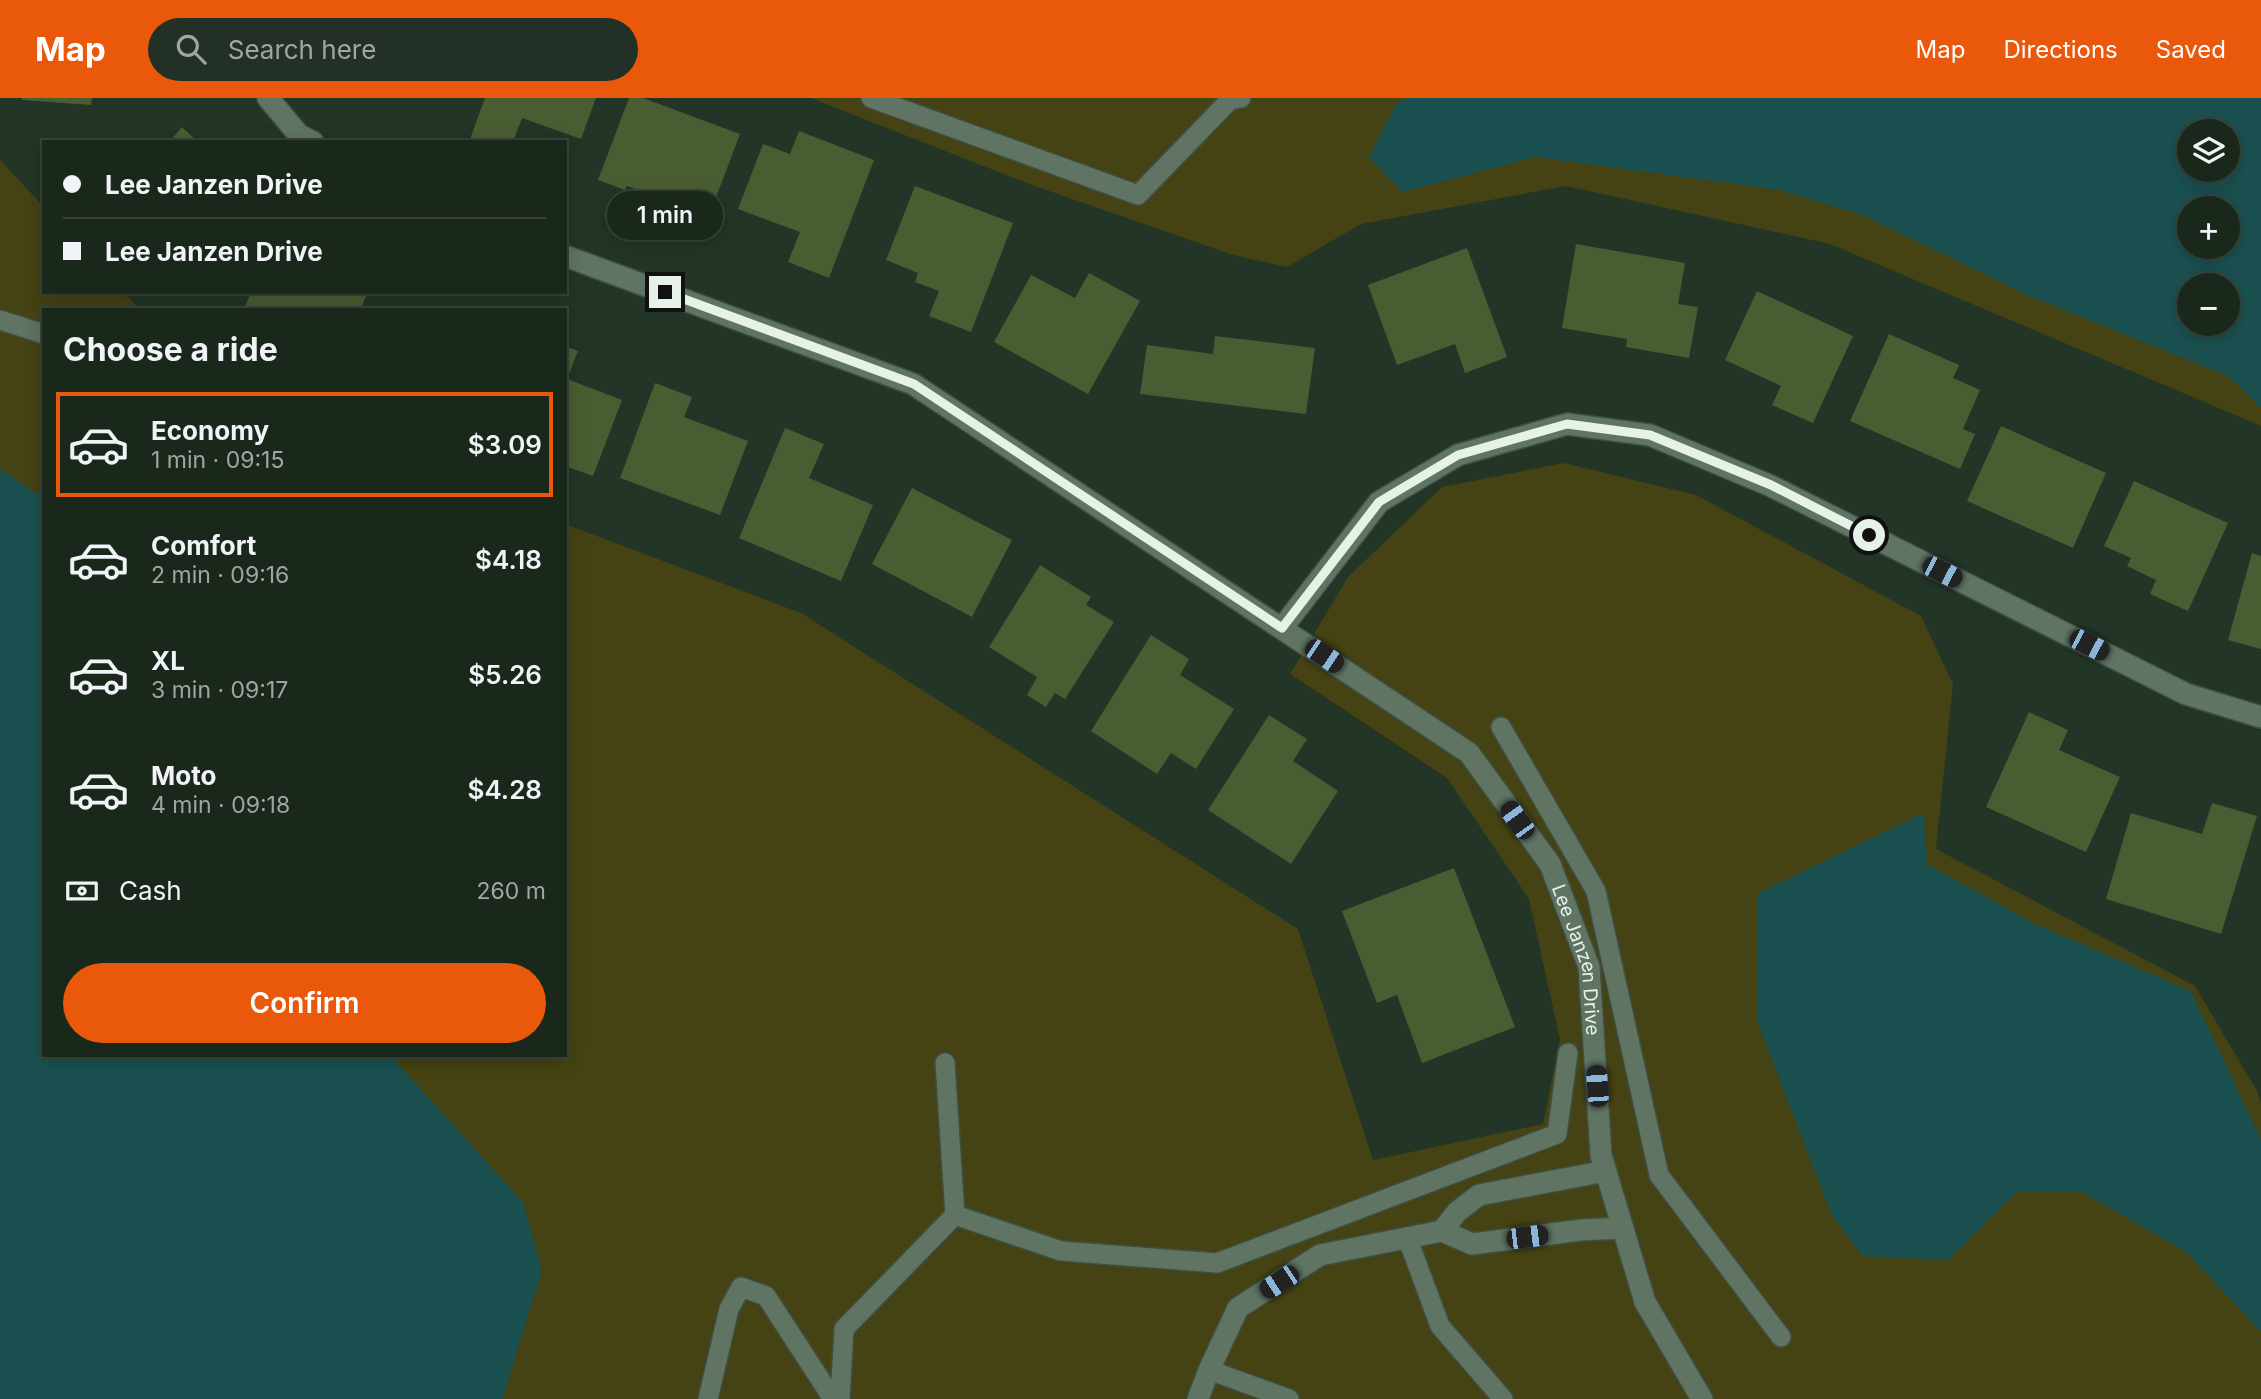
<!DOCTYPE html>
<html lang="en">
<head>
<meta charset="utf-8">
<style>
	:root { --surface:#1a281c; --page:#233025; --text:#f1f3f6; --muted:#9fa6a3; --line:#38443b; --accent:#ea580c }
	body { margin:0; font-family:Inter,sans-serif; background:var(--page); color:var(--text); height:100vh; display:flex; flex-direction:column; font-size:26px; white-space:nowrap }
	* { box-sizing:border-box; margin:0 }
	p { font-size:23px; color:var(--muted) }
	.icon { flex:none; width:38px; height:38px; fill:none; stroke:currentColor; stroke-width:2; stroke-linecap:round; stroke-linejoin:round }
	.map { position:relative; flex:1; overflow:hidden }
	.drawer { position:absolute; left:42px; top:210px; width:525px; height:749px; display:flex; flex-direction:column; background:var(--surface); border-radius:0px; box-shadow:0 4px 18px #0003,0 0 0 2px var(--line) }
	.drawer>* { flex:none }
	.guide { position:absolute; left:42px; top:42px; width:525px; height:154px; border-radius:0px; box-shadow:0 4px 18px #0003,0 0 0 2px var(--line); display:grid; align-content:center; height:154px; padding:0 21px; background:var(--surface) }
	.fabs { position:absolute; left:2177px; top:21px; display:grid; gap:14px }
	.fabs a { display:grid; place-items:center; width:63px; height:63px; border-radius:50%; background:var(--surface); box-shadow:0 4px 18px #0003,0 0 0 2px var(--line); font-size:35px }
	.end { position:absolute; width:32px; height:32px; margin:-16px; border:9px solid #e6f2e8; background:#111; box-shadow:0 0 0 4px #111 }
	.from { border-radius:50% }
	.bubble { position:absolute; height:49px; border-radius:24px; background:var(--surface); box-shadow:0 4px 18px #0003,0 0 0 2px var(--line); font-size:23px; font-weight:600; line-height:49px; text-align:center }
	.car { position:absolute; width:21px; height:42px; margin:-21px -10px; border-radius:9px; box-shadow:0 0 5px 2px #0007; background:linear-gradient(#222 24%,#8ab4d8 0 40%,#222 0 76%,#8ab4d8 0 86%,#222 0) }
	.guide b { display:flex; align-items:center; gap:24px; height:66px; font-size:26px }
	.guide b+b { border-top:2px solid var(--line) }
	.guide i { width:18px; height:18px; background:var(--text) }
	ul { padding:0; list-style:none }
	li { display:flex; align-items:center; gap:21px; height:105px; margin:0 14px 10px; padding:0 7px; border:4px solid transparent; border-radius:0px }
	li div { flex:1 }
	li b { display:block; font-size:26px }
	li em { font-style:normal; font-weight:600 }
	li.selected { border-color:var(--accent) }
	li>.icon { width:63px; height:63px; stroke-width:1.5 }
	h2 { padding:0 21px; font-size:32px; line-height:84px }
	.pay { display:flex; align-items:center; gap:18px; height:77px; padding:0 21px; font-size:26px }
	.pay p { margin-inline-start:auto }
	.action { display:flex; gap:14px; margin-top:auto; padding:14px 21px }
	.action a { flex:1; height:80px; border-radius:42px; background:var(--accent); color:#fff; font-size:28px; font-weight:600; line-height:80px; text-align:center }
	header { display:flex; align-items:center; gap:42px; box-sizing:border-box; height:98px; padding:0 35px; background:var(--accent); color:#fff }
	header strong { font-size:33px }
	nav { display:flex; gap:38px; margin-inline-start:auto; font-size:24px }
	.search { width:490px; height:63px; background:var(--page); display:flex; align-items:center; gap:18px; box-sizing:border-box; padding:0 24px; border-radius:38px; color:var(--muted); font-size:26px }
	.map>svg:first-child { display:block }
	.green { fill:#454213; fill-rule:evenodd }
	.water { fill:#1b5051; fill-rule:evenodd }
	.building { fill:#4a5d32 }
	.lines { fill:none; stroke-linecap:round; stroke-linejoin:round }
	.service-casing { stroke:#3f4f43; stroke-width:22 }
	.minor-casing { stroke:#3f4f43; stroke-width:24 }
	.service { stroke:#5f7463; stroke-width:19 }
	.minor { stroke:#5f7463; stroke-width:21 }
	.route { stroke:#e6f2e8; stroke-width:9 }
	.labels { text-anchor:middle; stroke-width:5; stroke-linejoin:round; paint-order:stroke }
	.street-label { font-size:19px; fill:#e6f2e8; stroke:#223526 }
</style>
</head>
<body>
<header>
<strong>Map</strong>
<div class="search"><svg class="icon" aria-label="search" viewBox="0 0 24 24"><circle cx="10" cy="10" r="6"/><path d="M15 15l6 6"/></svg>Search here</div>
<nav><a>Map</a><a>Directions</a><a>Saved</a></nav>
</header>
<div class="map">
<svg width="2261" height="1301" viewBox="0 0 2261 1301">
	<rect width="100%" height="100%" fill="#223526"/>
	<!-- green -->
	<path class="green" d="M811,0H2261V328L1830,146L1566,88L1361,126L1287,169L1233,157L1029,86ZM2189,33H2228V72H2189ZM2189,110H2228V149H2189ZM2189,187H2228V226H2189Z
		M0,62L44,109V194H123L140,212H44V957H565V426L801,515L1298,831L1373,1062L1543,1026L1560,941L1529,801L1447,680L1290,576L1348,479L1442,389L1564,365L1696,397L1921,518L1953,586L1936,751L2195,888L2257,993L2261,1004V1301H0Z"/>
	<!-- water -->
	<path class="water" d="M1409,0H2261V310L2228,278L2027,197L1863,117L1779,92L1536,59L1402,94L1369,59L1396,6ZM2189,33H2228V72H2189ZM2189,110H2228V149H2189ZM2189,187H2228V226H2189Z
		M0,371L44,400V957H390L523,1104L542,1173L502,1301H0Z
		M1924,715L1927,766L2035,826L2191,893L2261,1042V1234L2186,1154L2082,1094H2017L1948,1162L1863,1158L1832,1118L1758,925V795Z"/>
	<!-- building -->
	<path class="building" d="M22,0H92L91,7L22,2Z
		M485,0H596L581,41L522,20L513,44H469Z
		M629,0H643L740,36L704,131L659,114L664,102L627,88L625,92L598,82Z
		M182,29L198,44H169Z
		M799,33L874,62L829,180L788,164L800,134L738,111L763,46L790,56Z
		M915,88L1013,125L971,234L929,218L939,193L915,184L918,175L886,162Z
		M1576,146L1685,165L1678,206L1698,209L1689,260L1626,249L1627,241L1562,230Z
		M1467,150L1507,259L1465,275L1455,246L1397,267L1368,187Z
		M1089,175L1140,203L1088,296L994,244L1031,177L1075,200Z
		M1757,193L1853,238L1813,325L1772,307L1781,288L1725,262Z
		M251,194H368L360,212H244Z
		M1889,236L1959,267L1953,280L1980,292L1963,331L1975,336L1960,371L1850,323Z
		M1215,238L1315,250L1306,316L1140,296L1147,247L1213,256Z
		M565,248L578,253L567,281L622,302L593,378L565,368Z
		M655,285L692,299L684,319L748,343L720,417L620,380Z
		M2001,328L2106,375L2073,450L1967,403Z
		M785,330L824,346L809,380L873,407L841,483L739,440Z
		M2134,383L2228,425L2188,513L2150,496L2156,482L2127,468L2131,460L2104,448Z
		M912,390L1012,442L972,519L872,466Z
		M2252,455L2261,458V551L2228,542Z
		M1040,467L1091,499L1086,507L1114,524L1065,601L1055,595L1046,609L1027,597L1037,579L989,549Z
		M1151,537L1189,561L1180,577L1234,611L1196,671L1171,655L1157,676L1091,633Z
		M2029,614L2068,632L2059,652L2120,679L2086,754L1986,709Z
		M1269,617L1307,641L1293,663L1338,693L1291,766L1208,712Z
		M2212,705L2257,718L2221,836L2106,801L2131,715L2202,736Z
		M1454,770L1515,929L1422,965L1397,897L1377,905L1342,813Z"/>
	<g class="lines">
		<defs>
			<path id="service" d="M871,0L1138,97L1230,2L1241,0
				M0,222L44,236
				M1501,629L1596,793L1659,1077L1781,1239
				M955,1117L1061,1153L1217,1165L1557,1036L1568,955
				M1407,1139L1440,1228L1503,1301
				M1209,1272L1289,1301
				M708,1301L729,1211L741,1189L766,1198L833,1301
				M840,1301L844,1231L955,1117L945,965"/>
			<g id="minor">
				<path d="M268,0L299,37L313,44"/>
				<path id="s1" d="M565,158L913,286L1469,655L1550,766L1589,869L1601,1057L1645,1204L1702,1301"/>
				<path d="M1282,530L1379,404L1458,357L1567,326L1650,337L1771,388L2186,596L2261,619"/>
				<path d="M1442,1133L1457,1114L1479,1097L1606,1073"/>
				<path d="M1198,1301L1209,1272L1238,1210L1320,1157L1442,1133L1472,1146L1581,1132L1623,1130"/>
			</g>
		</defs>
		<!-- service casing -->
		<use href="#service" class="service-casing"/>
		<!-- minor casing -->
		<use href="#minor" class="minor-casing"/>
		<!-- service -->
		<use href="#service" class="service"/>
		<!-- minor -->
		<use href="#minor" class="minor"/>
	</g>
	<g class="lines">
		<!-- route -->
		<path class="route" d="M665,194L914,286L1282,530L1379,404L1458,357L1567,326L1650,337L1771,387L1869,437"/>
	</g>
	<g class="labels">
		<!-- street labels -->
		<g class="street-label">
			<text dy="7" stroke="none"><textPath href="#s1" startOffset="1276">Lee Janzen Drive</textPath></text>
		</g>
	</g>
</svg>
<div class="fabs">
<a><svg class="icon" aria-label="layers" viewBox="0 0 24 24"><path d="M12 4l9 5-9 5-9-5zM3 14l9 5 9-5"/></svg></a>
<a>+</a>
<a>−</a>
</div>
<i class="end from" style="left:1869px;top:437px"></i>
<i class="end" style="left:665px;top:194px"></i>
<div class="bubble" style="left:607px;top:93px;width:116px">1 min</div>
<i class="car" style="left:1942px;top:474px;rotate:117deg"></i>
<i class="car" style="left:2089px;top:547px;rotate:117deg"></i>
<i class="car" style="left:1324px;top:558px;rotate:124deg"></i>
<i class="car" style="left:1517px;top:722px;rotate:324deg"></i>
<i class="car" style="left:1597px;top:988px;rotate:356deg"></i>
<i class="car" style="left:1527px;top:1139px;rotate:83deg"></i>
<i class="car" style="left:1279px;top:1184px;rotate:237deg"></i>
<div class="guide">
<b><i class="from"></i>Lee Janzen Drive</b>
<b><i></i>Lee Janzen Drive</b>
</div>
<section class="drawer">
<h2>Choose a ride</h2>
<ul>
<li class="selected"><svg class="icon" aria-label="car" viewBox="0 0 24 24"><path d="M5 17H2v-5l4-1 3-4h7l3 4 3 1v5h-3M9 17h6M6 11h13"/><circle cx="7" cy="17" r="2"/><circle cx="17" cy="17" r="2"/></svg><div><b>Economy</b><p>1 min · 09:15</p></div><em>$3.09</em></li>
<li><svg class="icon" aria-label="car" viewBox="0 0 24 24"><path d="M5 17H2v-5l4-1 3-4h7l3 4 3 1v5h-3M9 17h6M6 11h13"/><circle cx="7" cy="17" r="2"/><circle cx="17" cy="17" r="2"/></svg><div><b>Comfort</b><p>2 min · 09:16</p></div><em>$4.18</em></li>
<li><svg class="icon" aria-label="car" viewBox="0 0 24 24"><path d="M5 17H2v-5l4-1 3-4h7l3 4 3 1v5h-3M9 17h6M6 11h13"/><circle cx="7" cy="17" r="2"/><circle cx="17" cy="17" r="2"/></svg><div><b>XL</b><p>3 min · 09:17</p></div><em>$5.26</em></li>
<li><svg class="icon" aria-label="car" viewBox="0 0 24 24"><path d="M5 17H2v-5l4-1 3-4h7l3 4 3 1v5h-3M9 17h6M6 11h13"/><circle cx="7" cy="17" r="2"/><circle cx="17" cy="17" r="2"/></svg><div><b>Moto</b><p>4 min · 09:18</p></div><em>$4.28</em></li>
</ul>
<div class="pay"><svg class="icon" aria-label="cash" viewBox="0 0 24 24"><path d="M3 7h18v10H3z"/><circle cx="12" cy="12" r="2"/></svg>Cash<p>260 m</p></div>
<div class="action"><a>Confirm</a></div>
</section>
</div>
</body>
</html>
